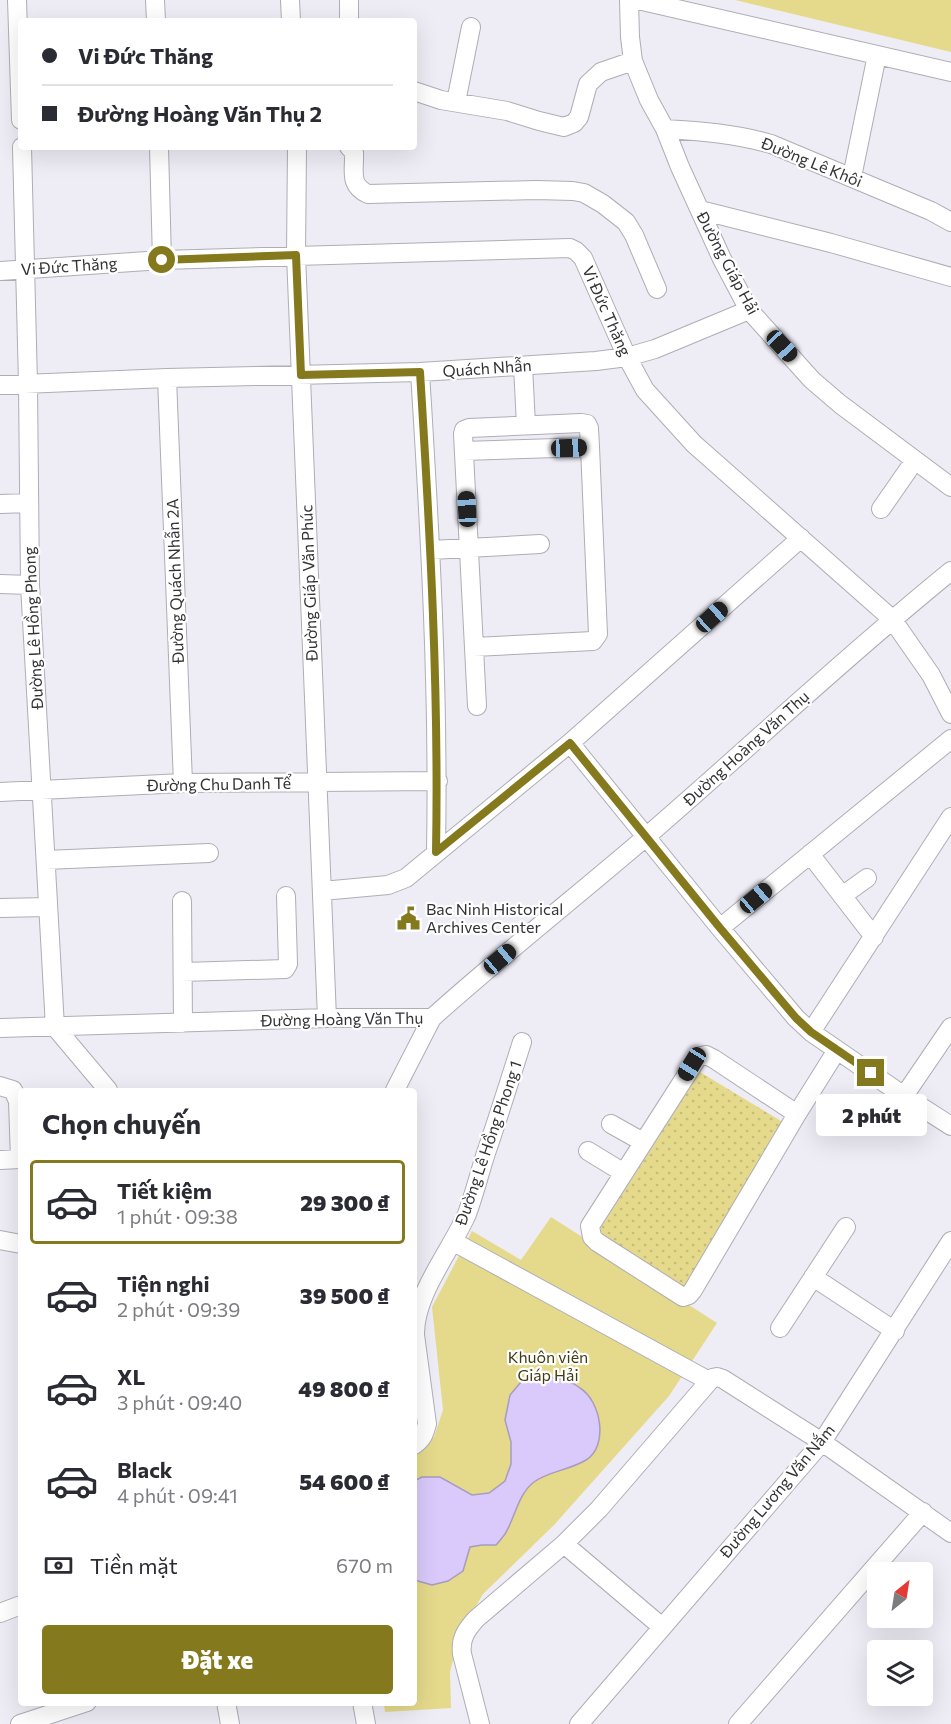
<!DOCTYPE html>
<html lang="vi">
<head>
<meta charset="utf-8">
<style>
	:root { --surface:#fff; --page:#f7f7f7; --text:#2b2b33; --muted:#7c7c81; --line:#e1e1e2; --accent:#85791e }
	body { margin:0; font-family:Commissioner,sans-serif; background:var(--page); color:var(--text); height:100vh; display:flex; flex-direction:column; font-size:22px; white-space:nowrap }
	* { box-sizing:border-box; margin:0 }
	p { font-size:20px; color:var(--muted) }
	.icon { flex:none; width:33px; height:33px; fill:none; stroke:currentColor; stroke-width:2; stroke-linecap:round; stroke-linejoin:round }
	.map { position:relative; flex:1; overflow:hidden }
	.side { position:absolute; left:18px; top:1088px; width:399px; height:618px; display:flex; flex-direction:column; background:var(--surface); border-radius:6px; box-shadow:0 6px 24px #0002 }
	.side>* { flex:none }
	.guide { position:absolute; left:18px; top:18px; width:399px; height:132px; border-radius:6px; box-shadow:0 6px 24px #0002; display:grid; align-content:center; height:132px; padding:0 24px; background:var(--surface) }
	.needle { width:39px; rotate:30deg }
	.controls { position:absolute; left:867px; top:1562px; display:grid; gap:12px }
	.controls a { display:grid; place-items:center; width:66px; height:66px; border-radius:6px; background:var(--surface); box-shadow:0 6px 24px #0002; font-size:30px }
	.end { position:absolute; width:27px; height:27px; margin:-14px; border:8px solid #85791e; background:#fff; box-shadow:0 0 0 3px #fff }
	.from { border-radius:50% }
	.bubble { position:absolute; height:42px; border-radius:6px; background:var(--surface); box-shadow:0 6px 24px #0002; font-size:20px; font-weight:800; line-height:42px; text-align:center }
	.car { position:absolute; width:18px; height:36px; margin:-18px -9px; border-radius:8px; box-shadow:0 0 4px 2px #0007; background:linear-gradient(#222 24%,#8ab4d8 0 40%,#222 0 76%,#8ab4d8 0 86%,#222 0) }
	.guide b { display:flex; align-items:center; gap:21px; height:57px; font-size:22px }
	.guide b+b { border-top:2px solid var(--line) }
	.guide i { width:15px; height:15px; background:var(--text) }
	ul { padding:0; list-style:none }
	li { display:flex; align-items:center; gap:18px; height:84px; margin:0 12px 9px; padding:0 12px; border:3px solid transparent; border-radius:6px }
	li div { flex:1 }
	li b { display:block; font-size:22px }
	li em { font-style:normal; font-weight:800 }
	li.current { border-color:var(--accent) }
	li>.icon { width:54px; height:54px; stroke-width:1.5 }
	h2 { padding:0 24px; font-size:27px; line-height:72px }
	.pay { display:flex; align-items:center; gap:15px; height:66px; padding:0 24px; font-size:22px }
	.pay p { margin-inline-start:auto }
	.primary-button { display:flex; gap:12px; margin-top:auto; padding:12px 24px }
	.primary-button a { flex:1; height:69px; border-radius:6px; background:var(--accent); color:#fff; font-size:24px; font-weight:800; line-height:69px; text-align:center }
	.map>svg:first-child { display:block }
	.grass { fill:url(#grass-dots) }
	.green { fill:#e5da8b }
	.water { fill:#d9cafb; stroke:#a79cc0; stroke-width:1.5 }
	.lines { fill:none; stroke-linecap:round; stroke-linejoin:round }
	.minor-casing { stroke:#afadb5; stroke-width:20 }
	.minor { stroke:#fff; stroke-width:18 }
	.route { stroke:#85791e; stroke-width:8 }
	.labels { text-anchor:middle; stroke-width:4.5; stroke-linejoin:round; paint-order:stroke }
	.street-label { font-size:16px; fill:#333235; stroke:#fff }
	.poi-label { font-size:16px; fill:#333235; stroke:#fff; text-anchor:start }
	.park-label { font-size:16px; fill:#403b13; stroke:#fff }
</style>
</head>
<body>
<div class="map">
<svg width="951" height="1724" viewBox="0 0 951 1724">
	<defs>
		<pattern id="grass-dots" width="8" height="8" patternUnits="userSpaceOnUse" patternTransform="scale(1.5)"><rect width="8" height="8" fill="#e5da8b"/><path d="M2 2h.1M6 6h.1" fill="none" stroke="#c5bc79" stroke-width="1.8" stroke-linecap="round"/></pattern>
	</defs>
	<rect width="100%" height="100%" fill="#eeecf5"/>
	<!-- grass -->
	<path class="grass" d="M700,1072L791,1127L685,1305L588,1248Z"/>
	<!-- green -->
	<path class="green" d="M735,0H951V52Z
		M551,1217L717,1323L669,1396L554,1525L483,1594L460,1633L450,1672L451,1708L385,1712L384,1703L414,1702V1453L434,1437L443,1410L432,1307L472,1231L521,1260Z"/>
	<!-- water -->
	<path class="water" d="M545,1376C557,1378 570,1380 580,1388C601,1401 609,1446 586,1460C570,1470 549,1471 534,1482C518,1494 515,1518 505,1534C502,1538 499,1542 496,1545H482L470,1547L463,1571L448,1581L432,1585L414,1580V1481L422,1477H440L472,1495L489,1493L505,1481L511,1464V1442L505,1420L510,1395L521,1382Z"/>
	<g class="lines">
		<defs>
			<path id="minor" d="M17,0L21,120
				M155,0L156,21
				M290,0L291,21
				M349,0V21
				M629,0L630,37L633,61L649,100L665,129L680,167L722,259L749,310L812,380L840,404L951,487
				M638,0L951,72
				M414,91L441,100L507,111L539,121L564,127L574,123L579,117L588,84L601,72L633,61
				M456,102L471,27
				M665,129C702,131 736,134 771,144L931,211L951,222
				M22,147L28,384L30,585L55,1027L108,1090
				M159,147L162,260
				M297,147L296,255L327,1018
				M349,147L354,152C355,170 348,185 368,194L536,190L573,191L584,193L603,204L626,222L634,235L657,289
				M852,177L877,55
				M700,210L831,243L951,277
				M0,271L162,260L570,248L576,251L583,258L627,357L645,390L694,444L892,619L931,675L951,714
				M523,366L526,425
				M420,372C430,532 439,692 436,852
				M167,378L183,783
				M0,385L167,378L420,372L596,361L627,357L655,349L749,310
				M464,451L590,447
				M0,504L29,503
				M881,509L915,460
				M431,550L540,544
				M0,584L30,585
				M474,647L593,641L598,634L590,447L589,428L587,424L581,423L469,428L464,430L463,434L477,706
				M570,743L720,928L796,1018L811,1032L904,1096L951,1126
				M0,792L183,783L438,781
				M810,854L874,937
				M46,860L209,853
				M322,891L388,885L406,878L570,743L801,538
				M842,896L867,878
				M182,901L183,1023
				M0,908L48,907
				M720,928L951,739
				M183,972L285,969L288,964L286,896
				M0,1028L327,1018H432C502,955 576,897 647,836C749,748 846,656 951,571
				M811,1032L951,817
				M0,1086L13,1090L18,1101L20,1159L0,1160
				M395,1090L432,1018
				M904,1096L951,1027
				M797,1114L714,1059L706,1055L698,1057L590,1226L592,1237L597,1242L683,1297L689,1295L693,1290L797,1114L837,1050
				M611,1124L643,1142
				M588,1151L624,1173
				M0,1240L21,1244
				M454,1242L709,1381
				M813,1277L895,1331
				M780,1328L846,1227
				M414,1445C423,1439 424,1434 427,1424L415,1335C414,1295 450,1252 467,1214C474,1195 479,1175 485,1156C498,1118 510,1080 522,1042
				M564,1544L662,1627
				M0,1613L21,1605
				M226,1702L230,1724
				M362,1702L366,1724
				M20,1724L87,1702
				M480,1724L462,1654C460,1639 466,1630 476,1619L564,1544L599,1509L712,1378L717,1377L723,1379L822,1442L951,1533
				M579,1724L822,1442L951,1241
				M738,1724L923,1512"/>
		</defs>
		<!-- minor casing -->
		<use href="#minor" class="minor-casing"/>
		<!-- minor -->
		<use href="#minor" class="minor"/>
	</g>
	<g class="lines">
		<!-- route -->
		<path class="route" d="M162,260L296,255L301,375L420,372C430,532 439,692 436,852L570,743L720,928L796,1018L811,1032L871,1073"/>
	</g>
	<!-- icons -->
	<defs>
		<symbol id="civic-bare" viewBox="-9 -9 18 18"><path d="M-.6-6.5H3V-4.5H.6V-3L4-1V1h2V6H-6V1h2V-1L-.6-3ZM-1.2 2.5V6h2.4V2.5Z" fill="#85791e" stroke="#fff" stroke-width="2.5" paint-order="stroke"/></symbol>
	</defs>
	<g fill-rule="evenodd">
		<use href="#civic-bare" x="392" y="902" width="33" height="33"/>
	</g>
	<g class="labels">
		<!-- street labels -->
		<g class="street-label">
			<text transform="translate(812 162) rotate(22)" y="6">Đường Lê Khôi</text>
			<text transform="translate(728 263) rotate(62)" y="6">Đường Giáp Hải</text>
			<text transform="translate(69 266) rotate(-4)" y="6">Vi Đức Thăng</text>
			<text transform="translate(607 311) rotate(66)" y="6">Vi Đức Thăng</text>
			<text transform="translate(487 368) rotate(-4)" y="6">Quách Nhẫn</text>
			<text transform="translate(175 581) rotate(-92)" y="6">Đường Quách Nhẫn 2A</text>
			<text transform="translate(309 583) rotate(-92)" y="6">Đường Giáp Văn Phúc</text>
			<text transform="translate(33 628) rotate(-93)" y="6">Đường Lê Hồng Phong</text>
			<text transform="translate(746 748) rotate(-42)" y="6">Đường Hoàng Văn Thụ</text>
			<text transform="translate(219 784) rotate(-1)" y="6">Đường Chu Danh Tể</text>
			<text transform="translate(342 1019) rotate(-1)" y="6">Đường Hoàng Văn Thụ</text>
			<text transform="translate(488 1143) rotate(-71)" y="6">Đường Lê Hồng Phong 1</text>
			<text transform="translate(777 1491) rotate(-50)" y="6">Đường Lương Văn Nắm</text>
		</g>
		<!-- poi labels -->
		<g class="poi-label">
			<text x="426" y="915">Bac Ninh Historical<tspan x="426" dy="18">Archives Center</tspan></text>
		</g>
		<!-- park labels -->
		<g class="park-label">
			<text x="548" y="1363">Khuôn viên<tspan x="548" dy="18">Giáp Hải</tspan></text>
		</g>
	</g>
</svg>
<div class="controls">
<a><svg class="needle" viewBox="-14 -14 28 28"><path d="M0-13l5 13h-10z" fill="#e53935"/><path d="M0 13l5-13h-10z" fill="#7c7c81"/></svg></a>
<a><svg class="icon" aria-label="layers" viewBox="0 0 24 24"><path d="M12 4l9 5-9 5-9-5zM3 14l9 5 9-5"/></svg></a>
</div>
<i class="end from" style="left:162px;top:260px"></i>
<i class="end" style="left:871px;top:1073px"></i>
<div class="bubble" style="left:816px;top:1094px;width:111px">2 phút</div>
<i class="car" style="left:782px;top:346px;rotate:137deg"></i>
<i class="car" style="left:569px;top:448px;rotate:88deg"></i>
<i class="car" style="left:467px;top:509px;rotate:357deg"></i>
<i class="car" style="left:712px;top:617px;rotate:48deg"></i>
<i class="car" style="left:756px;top:898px;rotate:50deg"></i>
<i class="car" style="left:500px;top:959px;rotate:50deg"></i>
<i class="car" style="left:692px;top:1064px;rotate:212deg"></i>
<div class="guide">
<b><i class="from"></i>Vi Đức Thăng</b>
<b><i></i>Đường Hoàng Văn Thụ 2</b>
</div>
<section class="side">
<h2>Chọn chuyến</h2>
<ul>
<li class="current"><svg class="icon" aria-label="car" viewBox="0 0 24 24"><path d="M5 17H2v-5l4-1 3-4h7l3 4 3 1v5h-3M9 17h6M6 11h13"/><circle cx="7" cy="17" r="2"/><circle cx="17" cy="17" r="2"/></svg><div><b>Tiết kiệm</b><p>1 phút · 09:38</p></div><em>29 300 ₫</em></li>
<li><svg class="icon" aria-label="car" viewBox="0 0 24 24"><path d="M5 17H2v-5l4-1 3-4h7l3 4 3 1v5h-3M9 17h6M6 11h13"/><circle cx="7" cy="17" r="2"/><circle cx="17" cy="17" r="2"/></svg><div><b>Tiện nghi</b><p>2 phút · 09:39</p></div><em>39 500 ₫</em></li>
<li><svg class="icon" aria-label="car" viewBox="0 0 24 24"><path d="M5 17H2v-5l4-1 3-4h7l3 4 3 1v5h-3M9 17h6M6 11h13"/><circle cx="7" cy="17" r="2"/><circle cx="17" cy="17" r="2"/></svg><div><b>XL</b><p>3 phút · 09:40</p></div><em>49 800 ₫</em></li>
<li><svg class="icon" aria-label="car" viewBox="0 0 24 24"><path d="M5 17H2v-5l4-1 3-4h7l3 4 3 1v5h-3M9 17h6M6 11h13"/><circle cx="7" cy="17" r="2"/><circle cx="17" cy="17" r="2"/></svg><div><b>Black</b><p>4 phút · 09:41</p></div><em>54 600 ₫</em></li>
</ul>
<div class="pay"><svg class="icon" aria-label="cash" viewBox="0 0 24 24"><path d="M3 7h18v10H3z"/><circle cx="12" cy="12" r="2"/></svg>Tiền mặt<p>670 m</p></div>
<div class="primary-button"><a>Đặt xe</a></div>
</section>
</div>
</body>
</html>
